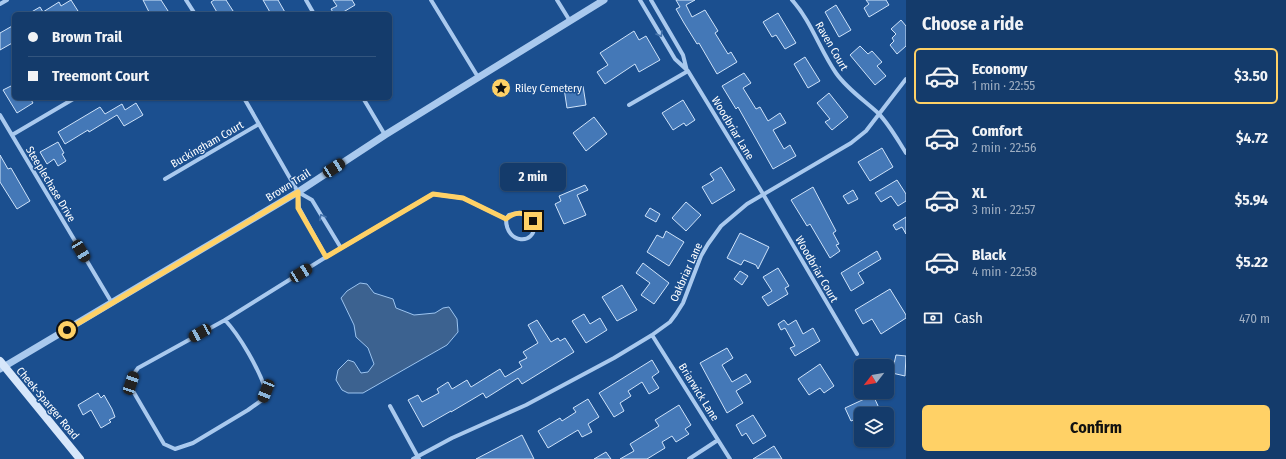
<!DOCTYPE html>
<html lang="en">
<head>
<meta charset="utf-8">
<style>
	:root { --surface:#143b6b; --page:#214673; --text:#f1f3f6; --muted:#9dadc1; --line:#33557e; --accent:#ffd166 }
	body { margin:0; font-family:"Fira Sans Condensed",sans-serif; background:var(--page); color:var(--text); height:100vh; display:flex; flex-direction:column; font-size:15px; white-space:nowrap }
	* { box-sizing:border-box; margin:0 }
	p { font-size:13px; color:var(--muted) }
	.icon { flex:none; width:22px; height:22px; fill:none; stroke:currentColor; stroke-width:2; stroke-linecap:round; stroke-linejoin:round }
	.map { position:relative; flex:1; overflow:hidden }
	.side { display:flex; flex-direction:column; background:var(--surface); width:380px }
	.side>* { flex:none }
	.top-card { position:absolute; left:12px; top:12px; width:380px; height:88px; border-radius:6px; box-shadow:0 1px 3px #0004,0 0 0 1px var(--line); display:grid; align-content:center; height:88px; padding:0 16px; background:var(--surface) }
	.needle { width:26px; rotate:239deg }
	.tools { position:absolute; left:854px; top:359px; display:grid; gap:8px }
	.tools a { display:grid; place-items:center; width:40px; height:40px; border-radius:6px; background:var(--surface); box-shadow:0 1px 3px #0004,0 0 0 1px var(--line); font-size:20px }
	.end { position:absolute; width:18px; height:18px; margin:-9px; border:5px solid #ffd166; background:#111; box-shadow:0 0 0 2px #111 }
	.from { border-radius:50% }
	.bubble { position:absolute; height:28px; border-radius:6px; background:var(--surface); box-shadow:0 1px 3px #0004,0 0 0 1px var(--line); font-size:13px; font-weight:700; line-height:28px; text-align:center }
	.car { position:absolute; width:12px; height:24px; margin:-12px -6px; border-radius:5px; box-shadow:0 0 3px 1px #0007; background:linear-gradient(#222 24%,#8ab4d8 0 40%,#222 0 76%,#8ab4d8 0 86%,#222 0) }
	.top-card b { display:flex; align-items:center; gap:14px; height:38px; font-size:15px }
	.top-card b+b { border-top:1px solid var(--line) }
	.top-card i { width:10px; height:10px; background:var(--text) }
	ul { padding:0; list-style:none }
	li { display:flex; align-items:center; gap:12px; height:56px; margin:0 8px 6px; padding:0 8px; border:2px solid transparent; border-radius:6px }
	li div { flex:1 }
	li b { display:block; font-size:15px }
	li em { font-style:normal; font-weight:700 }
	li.on { border-color:var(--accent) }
	li>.icon { width:36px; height:36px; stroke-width:1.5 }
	h2 { padding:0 16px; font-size:18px; line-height:48px }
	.pay { display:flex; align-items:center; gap:10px; height:44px; padding:0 16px; font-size:15px }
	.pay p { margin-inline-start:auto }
	.cta { display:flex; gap:8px; margin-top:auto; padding:8px 16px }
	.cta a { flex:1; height:46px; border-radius:6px; background:var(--accent); color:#111; font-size:16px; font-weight:700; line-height:46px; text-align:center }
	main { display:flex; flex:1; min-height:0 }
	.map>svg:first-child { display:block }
	.water { fill:#3c6290; stroke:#9cc4f0 }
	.building { fill:#4478b7; stroke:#cfe3fa }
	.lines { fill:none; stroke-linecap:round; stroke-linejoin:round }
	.minor { stroke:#a9c9ee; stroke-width:4 }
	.tertiary { stroke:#a9c9ee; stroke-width:7 }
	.secondary { stroke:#d6e6fa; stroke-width:8 }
	.oneway { stroke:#4674ac }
	.route { stroke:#ffd166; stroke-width:5 }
	.labels { text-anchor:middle; stroke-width:3; stroke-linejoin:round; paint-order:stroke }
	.street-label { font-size:11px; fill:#fff; stroke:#1b4f8f }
	.poi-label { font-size:11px; fill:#fff; stroke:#1b4f8f; text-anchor:start }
</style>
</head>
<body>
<main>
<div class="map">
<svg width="906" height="459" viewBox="0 0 906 459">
	<rect width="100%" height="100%" fill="#1b4f8f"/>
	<!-- water -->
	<path class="water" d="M360,283L367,284L374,293L393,299L396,308L414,315L435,313L443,308L449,307L457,319L458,332L447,345L363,393H348L342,390L336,380L338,370L348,360L354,362L361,373L368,372L374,364L368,348L356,337L354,325L341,298L347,291Z"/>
	<!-- building -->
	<path class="building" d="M71,0L78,11L72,14H28L40,7L43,12L59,2L61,6Z
		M143,0H161L170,14H150Z
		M214,0H226L235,14H218L211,2Z
		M263,0H278L286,14H271Z
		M333,0H352L355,5L340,14H334L331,9L337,6Z
		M676,0H695L686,5L692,17L705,10L718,31L715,33L728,54L731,52L737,62L717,74L699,43L697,44L684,23L676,9L680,7Z
		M866,0H886L889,5L869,17L864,8L869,4Z
		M836,5L851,30L839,37L825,12Z
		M778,13L796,43L785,49L776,35L772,37L763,22Z
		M901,20L906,26V46L897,54L890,45L894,41L892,38L896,34L891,29Z
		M14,25V42L0,50V33Z
		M634,31L639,40L646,36L660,60L639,72L635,64L605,84L597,72L608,65L600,53Z
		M860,46L868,54L872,51L882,62L877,66L886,76L875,85L850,55Z
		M805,57L820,81L808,88L794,64Z
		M744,73L751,83L743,88L756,109L760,107L768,121L780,113L786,123L773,130L784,149L790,145L796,156L773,169L738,107L736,109L722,86Z
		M11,86L14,90V98H30L33,103L17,113L3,90Z
		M583,86L586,105L567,108L564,88Z
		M829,93L848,117L832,130L825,122L830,119L817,103Z
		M683,100L695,120L686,126L684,123L673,130L662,113Z
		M136,103L143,115L124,126L117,115L89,132L88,130L65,144L58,132L100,107L105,114L122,104L125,110Z
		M594,117L607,134L586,151L573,133Z
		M58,142L64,153L62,154L66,161L58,166L54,159L47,164L40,152Z
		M882,148L893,167L870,181L858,162Z
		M0,155L8,169L11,168L30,201L17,209L0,182Z
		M721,167L735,190L712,204L702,187L714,180L710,174Z
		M897,180L906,194V201L898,206L891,196L881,202L875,193Z
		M585,185L588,190L577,195L586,215L564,224L555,204L561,201L559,196Z
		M813,187L836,231L833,233L839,244L836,245L840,251L830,258L810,224L807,226L791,200Z
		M853,190L858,199L848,204L843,196Z
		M686,202L701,215L686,231L672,218Z
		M650,208L660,214L656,222L645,216Z
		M906,217V234L902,227L896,230L893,225Z
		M666,231L684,242L669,266L647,252L657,235L663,238Z
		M740,233L769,247L758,269L756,265L744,260L741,265L727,258Z
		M877,251L881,259L858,273L864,283L851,291L841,273Z
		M643,263L669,283L654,304L641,295L650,283L636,273Z
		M778,268L789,286L785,288L788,294L768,306L762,297L772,291L763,277Z
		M740,271L748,276L742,285L734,279Z
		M622,285L637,310L617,321L602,297Z
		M890,289L906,315V318L881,334L872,319L863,324L855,310Z
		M584,314L590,324L600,318L607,330L586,343L572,321Z
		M537,320L551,342L558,338L560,341L565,338L574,352L522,384L518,378L486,398L483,393L451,412V411L423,427L408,400L418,395L422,402L439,393L437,389L448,382L452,389L467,380L471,387L500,369L505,377L522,367L519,362L527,358L523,352L538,343L528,325Z
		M784,320L788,325L796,320L803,334L813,328L820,341L795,356L790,348L795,346L785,328L781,330L778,324Z
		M727,348L733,358L722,365L732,382L746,374L751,382L736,391L743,403L727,413L700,363Z
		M896,355L906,356L905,376L892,373Z
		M652,360L659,372L652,377L659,388L649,394L642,382L628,391L631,396L620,403L624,411L614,417L599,393Z
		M820,364L834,386L824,393L820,388L809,395L798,379Z
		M98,393L101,398L104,395L112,409L115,417L109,420L111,422L101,428L91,410L83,415L78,405Z
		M873,395L879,408L868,414H861V417L851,421L845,408Z
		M588,399L599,417L588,424L592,432L582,437L578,430L548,448L538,431L560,418L562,421L576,412L573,408Z
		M679,405L691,425L685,429L689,434L676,442L672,436L662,442L665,448L647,459H620L634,451L630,444L659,426L655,420Z
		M753,415L766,436L753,444L746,433L742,436L736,425Z
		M522,435L534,459H476Z
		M774,446L782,459H753Z
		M606,452L611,459H594Z"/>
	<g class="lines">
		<!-- minor -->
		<path class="minor" d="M186,0L195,14
			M306,0L314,14
			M431,0L478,77
			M557,0L570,21
			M640,0L675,59L688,71L763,194L857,354
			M651,0L683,55L687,71
			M792,0C811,21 820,50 836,73C847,89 864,100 878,113C889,124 897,139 906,153
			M0,4L7,0
			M244,98L298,192L299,208L326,257
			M363,98L385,135
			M629,105L688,71
			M0,115L112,303
			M12,135L75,98
			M165,179L259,124
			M298,192L312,200L341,248
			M518,213C526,214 533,216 534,225C536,245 506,245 506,219L509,215Z
			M225,320C240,336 259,369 266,391L262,400L248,410L193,443L175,449L164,444L133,391C130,380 132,376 138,368Z
			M225,320L326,257L433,194L463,198L506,219
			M652,335L730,459
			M390,406L419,459
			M413,459L452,438L526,405L614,358L652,335L670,322L676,314L683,303L701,256L708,244L721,226L747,204L851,143L866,131L906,79
			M689,459L718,440"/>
		<!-- tertiary -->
		<path class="tertiary" d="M0,369L298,192L385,135L604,0"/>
		<!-- secondary -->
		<path class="secondary" d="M0,361L80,459"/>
	</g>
	<!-- one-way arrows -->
	<defs><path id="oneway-chevron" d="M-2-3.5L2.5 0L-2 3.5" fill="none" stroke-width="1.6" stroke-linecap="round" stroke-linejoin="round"/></defs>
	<g class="oneway">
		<use href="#oneway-chevron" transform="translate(660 34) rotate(60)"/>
		<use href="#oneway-chevron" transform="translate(322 217) rotate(-120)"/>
	</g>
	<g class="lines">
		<!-- route -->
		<path class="route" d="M67,330L298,192V208L326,257L433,194L463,198L506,219C515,211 525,211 533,221"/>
	</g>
	<!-- icons -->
	<defs>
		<symbol id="sight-disc" viewBox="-11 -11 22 22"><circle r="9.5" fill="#ffd166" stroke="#1b4f8f"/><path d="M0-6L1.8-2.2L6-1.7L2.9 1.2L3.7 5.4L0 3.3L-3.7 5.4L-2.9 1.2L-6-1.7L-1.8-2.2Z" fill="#111"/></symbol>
	</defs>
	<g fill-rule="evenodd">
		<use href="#sight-disc" x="490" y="77" width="22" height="22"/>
	</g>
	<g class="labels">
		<!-- street labels -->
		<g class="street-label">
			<text transform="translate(832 46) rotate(60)" y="4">Raven Court</text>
			<text transform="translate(733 128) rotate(59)" y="4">Woodbriar Lane</text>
			<text transform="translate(207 144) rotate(-30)" y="4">Buckingham Court</text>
			<text transform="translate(51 184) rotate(59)" y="4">Steeplechase Drive</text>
			<text transform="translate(288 185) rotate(-32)" y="4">Brown Trail</text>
			<text transform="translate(817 269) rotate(60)" y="4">Woodbriar Court</text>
			<text transform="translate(686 272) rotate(-66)" y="4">Oakbriar Lane</text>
			<text transform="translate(699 392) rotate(58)" y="4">Briarwick Lane</text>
			<text transform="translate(48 403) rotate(50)" y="4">Cheek-Sparger Road</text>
		</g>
		<!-- poi labels -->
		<g class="poi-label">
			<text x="515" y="92">Riley Cemetery</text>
		</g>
	</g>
</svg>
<div class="tools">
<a><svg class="needle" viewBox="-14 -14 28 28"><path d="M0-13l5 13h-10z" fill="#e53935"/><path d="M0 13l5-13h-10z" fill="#9dadc1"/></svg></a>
<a><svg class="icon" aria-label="layers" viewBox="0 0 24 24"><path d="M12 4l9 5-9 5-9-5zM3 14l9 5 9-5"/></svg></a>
</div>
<i class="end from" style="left:67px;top:330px"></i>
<i class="end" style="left:533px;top:221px"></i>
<div class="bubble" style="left:500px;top:163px;width:66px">2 min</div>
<i class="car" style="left:334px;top:168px;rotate:57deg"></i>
<i class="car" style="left:81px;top:251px;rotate:149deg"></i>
<i class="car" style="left:301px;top:273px;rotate:58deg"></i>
<i class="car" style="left:200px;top:333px;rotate:241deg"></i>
<i class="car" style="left:131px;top:383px;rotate:18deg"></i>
<i class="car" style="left:266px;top:391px;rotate:202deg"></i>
<div class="top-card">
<b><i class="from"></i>Brown Trail</b>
<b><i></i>Treemont Court</b>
</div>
</div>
<section class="side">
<h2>Choose a ride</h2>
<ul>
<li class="on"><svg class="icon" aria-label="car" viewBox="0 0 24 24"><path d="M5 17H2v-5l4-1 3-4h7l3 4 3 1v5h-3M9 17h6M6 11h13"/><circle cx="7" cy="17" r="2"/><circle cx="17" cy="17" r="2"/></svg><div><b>Economy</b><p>1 min · 22:55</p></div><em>$3.50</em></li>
<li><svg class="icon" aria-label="car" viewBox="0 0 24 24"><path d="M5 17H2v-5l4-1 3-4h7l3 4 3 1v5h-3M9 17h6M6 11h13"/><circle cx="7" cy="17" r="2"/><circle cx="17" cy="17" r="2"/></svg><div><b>Comfort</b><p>2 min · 22:56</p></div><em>$4.72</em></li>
<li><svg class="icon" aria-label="car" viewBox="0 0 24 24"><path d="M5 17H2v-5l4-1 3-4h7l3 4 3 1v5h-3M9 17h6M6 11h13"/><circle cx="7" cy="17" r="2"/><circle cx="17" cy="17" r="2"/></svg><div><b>XL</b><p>3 min · 22:57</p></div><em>$5.94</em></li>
<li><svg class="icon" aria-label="car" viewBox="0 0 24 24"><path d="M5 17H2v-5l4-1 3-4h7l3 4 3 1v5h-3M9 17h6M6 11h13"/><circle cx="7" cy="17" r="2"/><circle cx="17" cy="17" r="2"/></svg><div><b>Black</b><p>4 min · 22:58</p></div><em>$5.22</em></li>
</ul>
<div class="pay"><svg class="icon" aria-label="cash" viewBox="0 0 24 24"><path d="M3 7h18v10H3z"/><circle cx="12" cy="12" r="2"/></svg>Cash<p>470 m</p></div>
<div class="cta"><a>Confirm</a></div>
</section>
</main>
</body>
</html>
